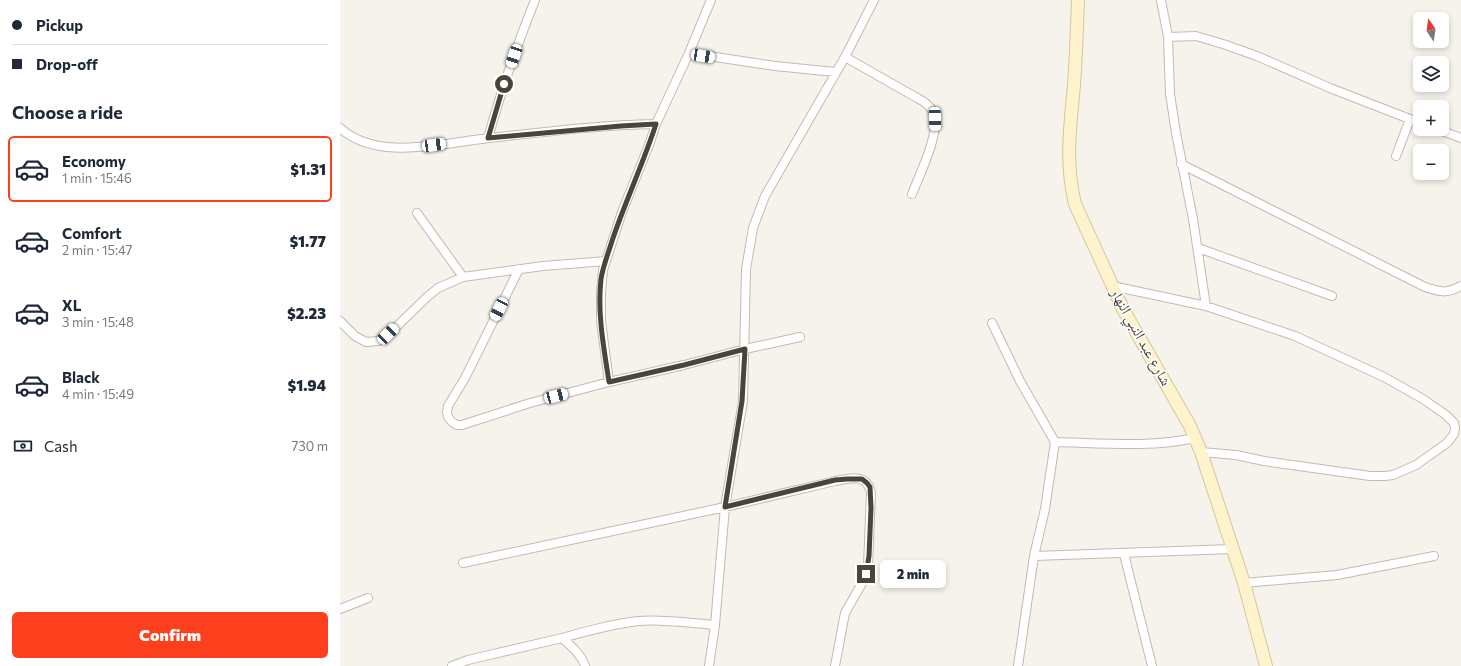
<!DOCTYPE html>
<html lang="en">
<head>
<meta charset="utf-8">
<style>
	:root { --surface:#fff; --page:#f2f2f3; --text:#1f2937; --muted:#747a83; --line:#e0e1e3; --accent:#fc3f1d }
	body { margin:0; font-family:Commissioner,"Noto Naskh Arabic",sans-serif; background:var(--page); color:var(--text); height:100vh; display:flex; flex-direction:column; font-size:15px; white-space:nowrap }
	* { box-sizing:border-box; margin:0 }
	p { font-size:13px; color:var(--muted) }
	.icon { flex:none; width:22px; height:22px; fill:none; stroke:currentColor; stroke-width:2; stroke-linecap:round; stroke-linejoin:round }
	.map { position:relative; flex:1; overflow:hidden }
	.sheet { display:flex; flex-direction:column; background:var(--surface); width:340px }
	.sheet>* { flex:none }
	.top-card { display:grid; align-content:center; height:88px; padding:0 12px; background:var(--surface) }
	.needle { width:26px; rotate:347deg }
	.tools { position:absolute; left:1073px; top:12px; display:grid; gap:8px }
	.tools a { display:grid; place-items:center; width:36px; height:36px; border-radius:6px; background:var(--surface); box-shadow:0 2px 6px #0003; font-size:20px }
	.end { position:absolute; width:18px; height:18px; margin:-9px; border:5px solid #4b4439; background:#fff; box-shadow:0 0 0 2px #fff }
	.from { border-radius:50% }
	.bubble { position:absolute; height:28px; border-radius:6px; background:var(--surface); box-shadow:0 2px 6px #0003; font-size:13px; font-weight:800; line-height:28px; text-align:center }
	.car { position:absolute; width:12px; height:24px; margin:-12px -6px; border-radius:5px; box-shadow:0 0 3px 1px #0007; background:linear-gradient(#fff 24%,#345 0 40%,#fff 0 76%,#345 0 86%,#fff 0) }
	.top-card b { display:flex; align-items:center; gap:14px; height:38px; font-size:15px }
	.top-card b+b { border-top:1px solid var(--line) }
	.top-card i { width:10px; height:10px; background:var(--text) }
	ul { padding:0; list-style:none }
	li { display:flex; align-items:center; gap:12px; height:66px; margin:0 8px 6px; padding:0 4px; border:2px solid transparent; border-radius:6px }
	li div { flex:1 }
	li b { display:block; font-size:15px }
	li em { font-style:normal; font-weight:800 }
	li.on { border-color:var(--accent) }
	li>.icon { width:36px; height:36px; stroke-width:1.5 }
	h2 { padding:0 12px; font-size:18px; line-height:48px }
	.pay { display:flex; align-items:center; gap:10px; height:44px; padding:0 12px; font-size:15px }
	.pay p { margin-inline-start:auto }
	.cta { display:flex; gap:8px; margin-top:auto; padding:8px 12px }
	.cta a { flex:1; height:46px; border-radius:6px; background:var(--accent); color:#fff; font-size:16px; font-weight:800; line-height:46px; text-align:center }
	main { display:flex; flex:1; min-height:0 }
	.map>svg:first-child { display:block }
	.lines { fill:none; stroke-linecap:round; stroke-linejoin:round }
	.street-casing { stroke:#c2bbae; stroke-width:10 }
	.secondary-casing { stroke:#d6c79b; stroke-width:14 }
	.street { stroke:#fff; stroke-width:8 }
	.secondary { stroke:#fff3cd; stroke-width:12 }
	.route { stroke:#4b4439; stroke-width:5 }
	.labels { text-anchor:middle; stroke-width:3; stroke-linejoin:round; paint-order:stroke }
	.street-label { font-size:15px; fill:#4b4439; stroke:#fff }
</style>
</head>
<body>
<main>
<section class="sheet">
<div class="top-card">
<b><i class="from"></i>Pickup</b>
<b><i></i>Drop-off</b>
</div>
<h2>Choose a ride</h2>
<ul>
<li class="on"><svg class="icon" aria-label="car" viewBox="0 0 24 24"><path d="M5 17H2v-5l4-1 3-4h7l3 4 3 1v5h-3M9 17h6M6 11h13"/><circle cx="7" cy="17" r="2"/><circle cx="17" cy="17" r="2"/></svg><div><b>Economy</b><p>1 min · 15:46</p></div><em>$1.31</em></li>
<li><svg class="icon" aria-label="car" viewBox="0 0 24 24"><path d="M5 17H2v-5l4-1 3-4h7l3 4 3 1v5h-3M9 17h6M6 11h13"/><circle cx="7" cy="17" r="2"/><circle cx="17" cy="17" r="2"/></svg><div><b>Comfort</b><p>2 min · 15:47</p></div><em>$1.77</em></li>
<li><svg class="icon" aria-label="car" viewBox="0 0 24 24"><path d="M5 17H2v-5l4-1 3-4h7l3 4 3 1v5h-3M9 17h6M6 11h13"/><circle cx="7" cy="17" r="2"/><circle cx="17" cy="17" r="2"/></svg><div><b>XL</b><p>3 min · 15:48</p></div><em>$2.23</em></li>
<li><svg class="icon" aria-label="car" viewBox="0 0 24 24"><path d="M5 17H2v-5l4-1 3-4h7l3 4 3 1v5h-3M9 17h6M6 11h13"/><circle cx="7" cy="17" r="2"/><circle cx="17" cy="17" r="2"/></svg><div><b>Black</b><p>4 min · 15:49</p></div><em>$1.94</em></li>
</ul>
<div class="pay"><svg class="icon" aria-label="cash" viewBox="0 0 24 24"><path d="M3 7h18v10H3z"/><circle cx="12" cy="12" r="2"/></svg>Cash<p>730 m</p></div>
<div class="cta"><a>Confirm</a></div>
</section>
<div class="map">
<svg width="1121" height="666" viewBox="0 0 1121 666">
	<rect width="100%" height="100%" fill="#f6f3ec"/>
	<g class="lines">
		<defs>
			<path id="street" d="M821,0L828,37
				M349,53L435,66L495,72
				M505,57L579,99C585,102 590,106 593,112C602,130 579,176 572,194
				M0,128C13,140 29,145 47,147C81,150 115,142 149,138C204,132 260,125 316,124
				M1097,129L1121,138
				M148,138C161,91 177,45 195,0
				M1056,156L1070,119
				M841,164L1085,287C1100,292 1106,294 1121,286
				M77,213L123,277
				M858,248L992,296
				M179,269L125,378L108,406L107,412L108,417L112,422L117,425H122L190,403L269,382L344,365L405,349L460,337
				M772,286L866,306L955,336L1044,377L1083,399L1106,415L1114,423L1115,428L1114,434L1107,443L1076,465L1053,475L1045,476H1030L924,461L896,455L861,452
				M866,306L853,219L836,133L830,94L828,37L856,36L883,44L917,56L990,88L1080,123
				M0,321L15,336L26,342L38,341L49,334L87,297L98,288L123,277L203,266L266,261
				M652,323L680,381L715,442L705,509L694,556L678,666
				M269,382L261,321V293L263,270L282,212L309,145L316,124L349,53L371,0
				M715,442C761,443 810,448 855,438
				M784,554L812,666
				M694,556L893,549
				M123,563L385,507L495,481C511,478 527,473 531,493L528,566L525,578L505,613L495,666
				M904,583L997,575L1094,556
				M0,609L28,598
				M222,638C247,631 272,624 298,621C323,619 349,623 375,625
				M112,666L128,660L222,638C231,646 241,654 245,666
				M369,666L375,625L385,507L403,401L406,269L413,228L425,196L505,57L534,0"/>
			<path id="secondary" d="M738,0C737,29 736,57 734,85C730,128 725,162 735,204L783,309L850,426L861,452L904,583L926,666"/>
		</defs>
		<!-- street casing -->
		<use href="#street" class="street-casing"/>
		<!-- secondary casing -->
		<use href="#secondary" class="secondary-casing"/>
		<!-- street -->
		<use href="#street" class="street"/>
		<!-- secondary -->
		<use href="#secondary" class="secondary"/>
	</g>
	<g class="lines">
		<!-- route -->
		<path class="route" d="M164,84L148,138L281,126L316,124C303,164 285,202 272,241C268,254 263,266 261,279C257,313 264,349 269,382L344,365L405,349L402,401L385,507L495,480L507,479H522L527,483L530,487L531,508L529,556L526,574"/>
	</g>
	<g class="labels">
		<!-- street labels -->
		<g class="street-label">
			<text transform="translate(801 337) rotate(61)" y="5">شارع عبد النبي النهار</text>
		</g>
	</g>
</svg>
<div class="tools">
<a><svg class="needle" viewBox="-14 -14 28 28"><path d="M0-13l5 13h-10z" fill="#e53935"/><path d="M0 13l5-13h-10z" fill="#747a83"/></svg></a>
<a><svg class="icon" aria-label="layers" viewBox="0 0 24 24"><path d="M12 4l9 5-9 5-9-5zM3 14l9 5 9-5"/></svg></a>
<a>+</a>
<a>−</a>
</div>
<i class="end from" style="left:164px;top:84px"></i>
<i class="end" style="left:526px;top:574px"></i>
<div class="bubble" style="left:540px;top:560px;width:66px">2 min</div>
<i class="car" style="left:174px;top:56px;rotate:199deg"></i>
<i class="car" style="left:363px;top:56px;rotate:99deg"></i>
<i class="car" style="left:595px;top:119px;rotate:179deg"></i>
<i class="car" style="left:94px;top:145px;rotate:82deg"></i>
<i class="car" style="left:159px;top:309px;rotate:207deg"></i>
<i class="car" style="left:48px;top:334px;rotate:46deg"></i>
<i class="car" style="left:216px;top:396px;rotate:75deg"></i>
</div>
</main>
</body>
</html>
